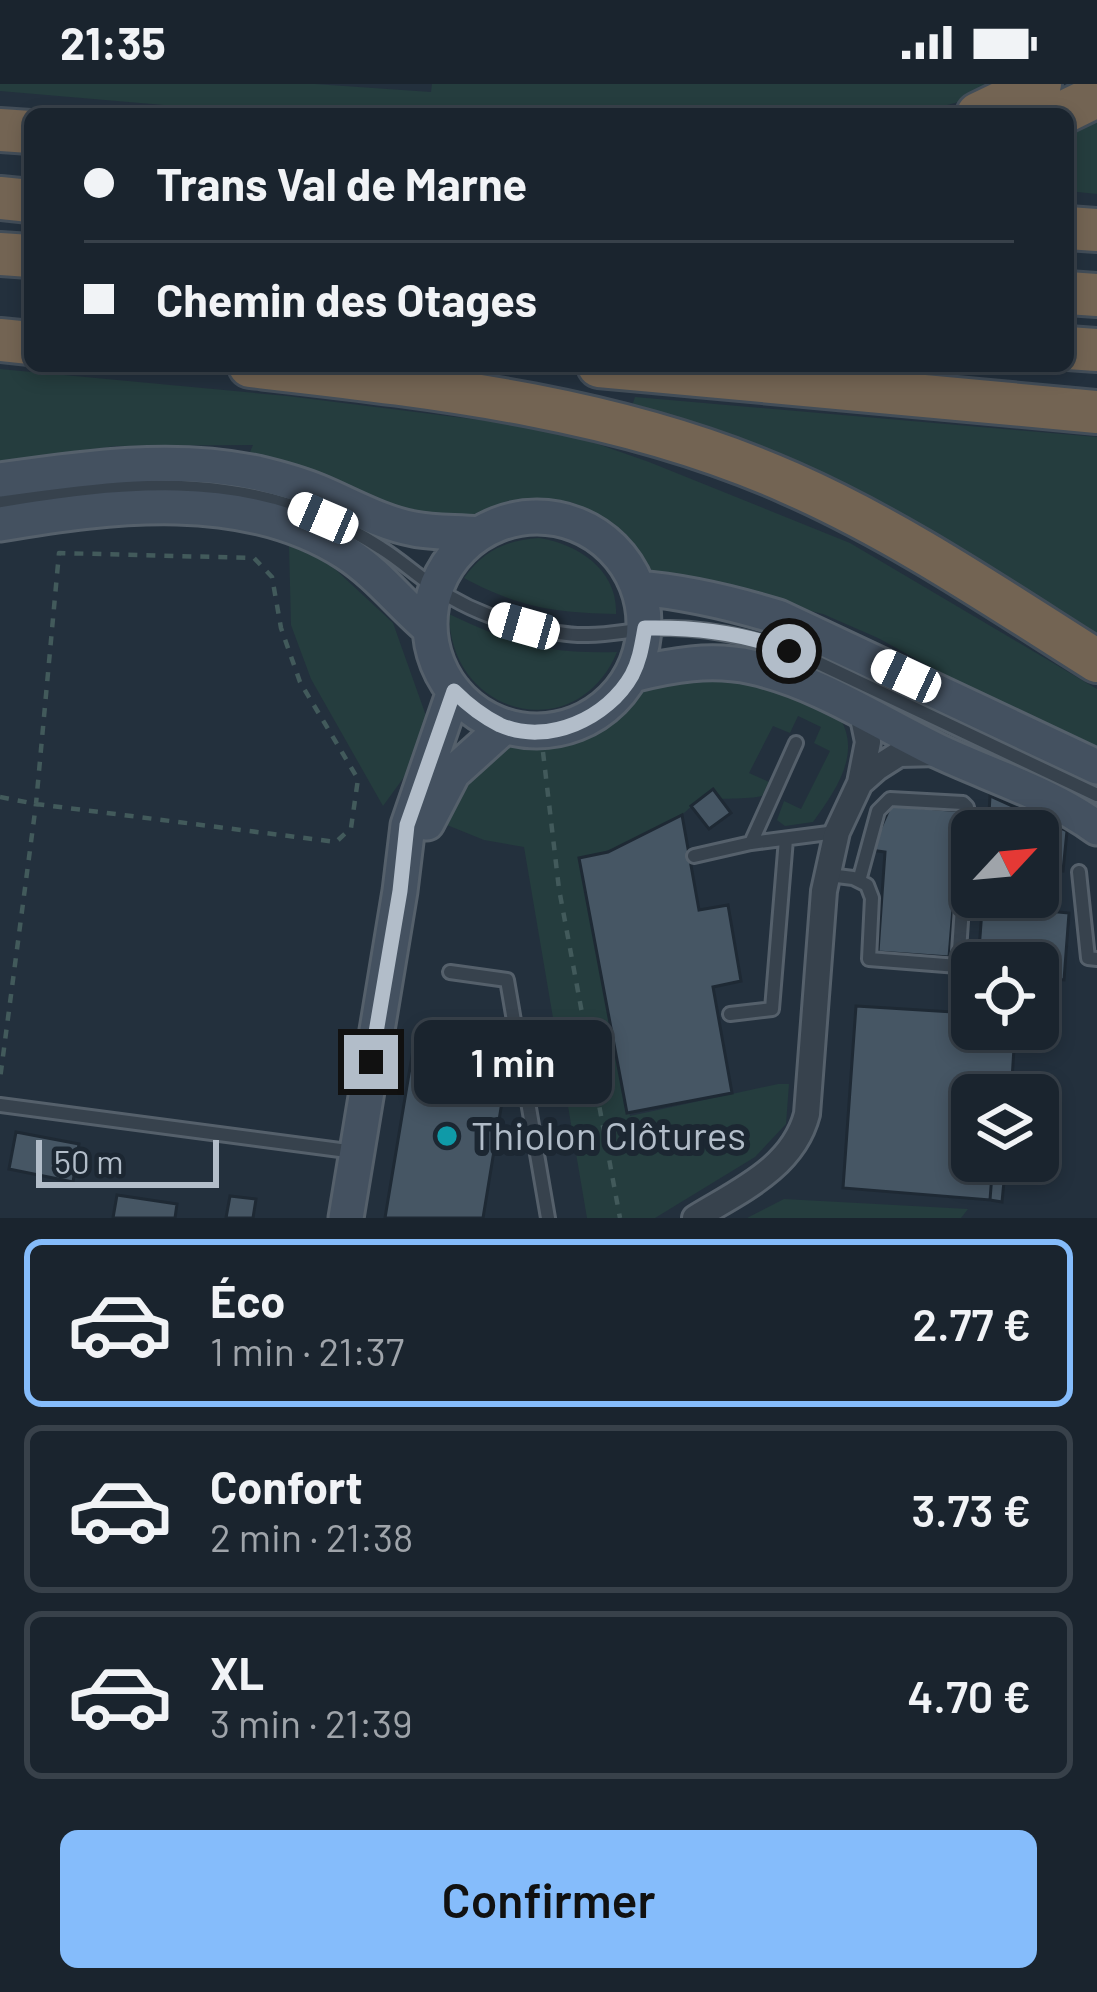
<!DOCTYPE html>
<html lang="fr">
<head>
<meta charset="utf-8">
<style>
	:root { --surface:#1a242e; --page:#232c36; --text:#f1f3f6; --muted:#9fa4aa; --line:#38414a; --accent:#85bcfb }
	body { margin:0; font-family:Barlow,sans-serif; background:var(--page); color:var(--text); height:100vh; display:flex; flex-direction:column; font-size:45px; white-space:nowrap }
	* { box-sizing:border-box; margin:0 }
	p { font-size:39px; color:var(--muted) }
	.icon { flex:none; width:66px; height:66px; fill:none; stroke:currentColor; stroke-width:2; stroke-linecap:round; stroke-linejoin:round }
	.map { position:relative; height:1134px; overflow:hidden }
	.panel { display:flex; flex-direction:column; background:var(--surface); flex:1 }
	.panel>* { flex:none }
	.banner { position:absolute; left:24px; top:24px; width:1050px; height:264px; border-radius:18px; box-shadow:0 6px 18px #0003,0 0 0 3px var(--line); display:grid; align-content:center; height:264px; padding:0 60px; background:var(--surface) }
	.needle { width:78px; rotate:64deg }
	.tools { position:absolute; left:951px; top:726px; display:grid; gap:24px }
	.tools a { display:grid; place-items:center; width:108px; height:108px; border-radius:18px; background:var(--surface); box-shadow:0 6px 18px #0003,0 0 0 3px var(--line); font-size:60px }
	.scale { position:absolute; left:36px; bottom:30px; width:183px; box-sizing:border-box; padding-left:12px; border:6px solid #b2bdc9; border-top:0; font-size:33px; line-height:42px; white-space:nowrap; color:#b2bdc9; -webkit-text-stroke:9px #1c2732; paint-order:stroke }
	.end { position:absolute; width:54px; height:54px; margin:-27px; border:15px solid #b2bdc9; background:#111; box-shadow:0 0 0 6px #111 }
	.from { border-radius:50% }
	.bubble { position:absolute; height:84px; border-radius:18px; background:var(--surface); box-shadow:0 6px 18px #0003,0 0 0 3px var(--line); font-size:39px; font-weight:600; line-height:84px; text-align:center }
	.car { position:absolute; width:36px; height:72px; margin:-36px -18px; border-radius:15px; box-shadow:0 0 9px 3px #0007; background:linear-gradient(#fff 24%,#345 0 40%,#fff 0 76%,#345 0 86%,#fff 0) }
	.banner b { display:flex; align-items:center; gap:42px; height:114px; font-size:45px }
	.banner b+b { border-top:3px solid var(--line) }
	.banner i { width:30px; height:30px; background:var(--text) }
	ul { padding:21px 0 0; list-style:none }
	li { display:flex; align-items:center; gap:36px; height:168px; margin:0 24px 18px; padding:0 36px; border:6px solid var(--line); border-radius:18px }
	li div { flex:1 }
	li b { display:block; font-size:45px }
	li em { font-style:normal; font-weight:600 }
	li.selected { border-color:var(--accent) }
	li>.icon { width:108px; height:108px; stroke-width:1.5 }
	.primary-button { display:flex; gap:24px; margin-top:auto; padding:24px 60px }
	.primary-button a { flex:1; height:138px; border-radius:18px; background:var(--accent); color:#111; font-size:48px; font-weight:600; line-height:138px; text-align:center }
	.status { display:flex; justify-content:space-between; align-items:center; height:84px; padding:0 60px; background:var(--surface); direction:ltr }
	.status svg { height:33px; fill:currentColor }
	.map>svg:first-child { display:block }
	.green { fill:#253d3e }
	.building { fill:#465664; stroke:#1e2934; stroke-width:3 }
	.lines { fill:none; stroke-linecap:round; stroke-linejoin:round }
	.lane-casing { stroke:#55606b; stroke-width:18 }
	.street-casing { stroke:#55606b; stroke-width:30 }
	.secondary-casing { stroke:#55606b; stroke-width:39 }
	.highway-casing { stroke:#424d58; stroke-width:48 }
	.path { stroke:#425a5b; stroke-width:4.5; stroke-dasharray:9 9; stroke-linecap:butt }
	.lane { stroke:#37424d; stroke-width:12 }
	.street { stroke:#37424d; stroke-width:24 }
	.secondary { stroke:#445160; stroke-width:33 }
	.highway { stroke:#736453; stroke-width:42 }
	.route { stroke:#b2bdc9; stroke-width:15 }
	.culture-dot { fill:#0f9aa8; stroke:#1c2732; stroke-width:4.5 }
	.labels { text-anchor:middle; stroke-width:12; stroke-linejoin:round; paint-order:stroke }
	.poi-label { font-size:39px; fill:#b2bdc9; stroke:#1c2732; text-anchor:start }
</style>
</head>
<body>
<div class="status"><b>21:35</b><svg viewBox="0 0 49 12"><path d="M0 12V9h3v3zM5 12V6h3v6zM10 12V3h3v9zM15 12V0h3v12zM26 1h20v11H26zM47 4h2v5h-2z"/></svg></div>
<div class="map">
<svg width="1097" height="1134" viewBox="0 0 1097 1134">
	<rect width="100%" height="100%" fill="#23303d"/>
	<!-- green -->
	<path class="green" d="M0,0H315L431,8L432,0H1003L955,19L912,30H308L187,23L0,7Z
		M1097,29V110L1068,107V45Z
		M0,285L287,312L536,343L592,358L649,378L850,459L1097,605V671L1041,644L878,554L823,530L654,489L608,436L571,418L510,416L470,434L402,430L248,373L253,361L116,362L0,378Z
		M635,313L1097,353V552L929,449L630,328Z
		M539,454C578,460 618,486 616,530C554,529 518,523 464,494C483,467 506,456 539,454Z
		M289,462L322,473L393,539L430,643L423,667L383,722L311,595L291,541Z
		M449,530C512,560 546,570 617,568C577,664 450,633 449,530Z
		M736,587L837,630C864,667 836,706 813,738L785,742L777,736L784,717L801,725L830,667L814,659L821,643L798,632L790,649L773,642L749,689L769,698L762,712C740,717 717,711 695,721C688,724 685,729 679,733C649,752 614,766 580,775L630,1032L778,1000H789L786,1040L755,1073L655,1134H587L524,763L484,756L442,739L460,701L483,676L509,663L547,664L591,649L620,629L652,595Z
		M784,1115L968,1125L961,1134H747Z"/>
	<!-- building -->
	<path class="building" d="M713,705L731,729L709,745L691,722Z
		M990,712L1067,747L1063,787L1049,785L1046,827L1069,829L1064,896L1038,894V879H978L983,813H1038V747H988Z
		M891,721L961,727L949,873L878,868L885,768L871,766Z
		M682,731L699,826L728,821L741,897L713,903L732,1009L627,1029L579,774L608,768Z
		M856,922L952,928L953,923L972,925V945H1007L1014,964L1011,1011H972V1077H993L990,1116L843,1104Z
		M415,954L510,969L483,1134H385Z
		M16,1048L79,1060L73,1098L9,1085Z
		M993,1077H1006L1002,1118L990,1116Z
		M117,1111L177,1120L175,1134H113Z
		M230,1112L256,1115L253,1134H226Z"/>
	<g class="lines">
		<defs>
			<path id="lane" d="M0,418C133,396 263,387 381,464C399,475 415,490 433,502C460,521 493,535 525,542C545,547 568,552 588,551C616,551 643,543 670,544C721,545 765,557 812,576L1097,711
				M751,759L796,659
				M694,772L751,759L836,748
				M1079,788L1088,874L1097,875
				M829,791L853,794L867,801L872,814L869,875L958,882L968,734L967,723L963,719L890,715L878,727L859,797
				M450,888L507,896L548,1134
				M730,930L772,925L786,755
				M0,1021L355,1068"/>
			<path id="street" d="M860,699L868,658L862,629
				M695,1134C739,1107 793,1084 807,1030L824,807L837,748L860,699L877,684L899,670L939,669"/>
			<path id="secondary" d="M0,396C84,384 173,371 257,389C278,394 300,400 319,408C350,421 381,439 414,445C434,449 457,448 478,450
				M430 540a107 107 0 1 1 214 0a107 107 0 1 1-214 0Z
				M0,440C112,421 245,404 346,469C377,489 401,520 429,544
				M638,504C686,508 732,519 778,533L1097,683
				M632,591C672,581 711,574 752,583C817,597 878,638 938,667C991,692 1049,709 1097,744
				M427,739L453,689L504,643
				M346,1134L400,807L408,741L454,607"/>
			<path id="highway" d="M978,30L1040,0
				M1060,30L1097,12
				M0,46L30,48
				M0,114L30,117
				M1068,144L1097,146
				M0,170L30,172
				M1068,209L1097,211
				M0,256L30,259
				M1068,264L1097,266
				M250,282C433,303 620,323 790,399C899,447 997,514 1097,577
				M599,282L1097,328"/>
		</defs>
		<!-- lane casing -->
		<use href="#lane" class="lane-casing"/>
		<!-- street casing -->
		<use href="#street" class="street-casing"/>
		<!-- secondary casing -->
		<use href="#secondary" class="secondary-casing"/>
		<!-- highway casing -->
		<use href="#highway" class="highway-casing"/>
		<!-- path -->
		<path class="path" d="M438,477L456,493
			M543,668L559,805L620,1134
			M0,713L36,720L336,758L351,744L358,695L300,598L281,544L272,493L254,474L59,469L36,720L0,995"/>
		<!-- lane -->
		<use href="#lane" class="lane"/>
		<!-- street -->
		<use href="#street" class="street"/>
		<!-- secondary -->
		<use href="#secondary" class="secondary"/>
		<!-- highway -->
		<use href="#highway" class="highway"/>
	</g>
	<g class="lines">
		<!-- route -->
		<path class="route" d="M371,978L400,807L407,741L454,607C468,621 482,632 500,641C548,662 608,634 632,591C640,576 642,560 645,544C695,543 743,548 789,567"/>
	</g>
	<!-- markers -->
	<circle class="culture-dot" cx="447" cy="1052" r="12"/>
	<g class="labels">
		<!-- poi labels -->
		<g class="poi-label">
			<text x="471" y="1066">Thiolon Clôtures</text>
		</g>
	</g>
</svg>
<div class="tools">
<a><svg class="needle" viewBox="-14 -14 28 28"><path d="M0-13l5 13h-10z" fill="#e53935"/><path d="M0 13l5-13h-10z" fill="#9fa4aa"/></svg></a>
<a><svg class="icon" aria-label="locate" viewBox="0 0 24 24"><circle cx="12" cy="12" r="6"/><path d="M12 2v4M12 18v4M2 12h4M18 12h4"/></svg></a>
<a><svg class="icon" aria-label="layers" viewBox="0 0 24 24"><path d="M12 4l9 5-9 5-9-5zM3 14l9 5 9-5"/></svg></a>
</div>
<div class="scale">50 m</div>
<i class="end from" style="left:789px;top:567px"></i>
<i class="end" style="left:371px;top:978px"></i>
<div class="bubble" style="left:414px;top:936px;width:198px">1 min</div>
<i class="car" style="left:323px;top:434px;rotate:293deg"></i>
<i class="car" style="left:524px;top:542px;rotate:286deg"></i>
<i class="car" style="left:906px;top:592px;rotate:295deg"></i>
<div class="banner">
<b><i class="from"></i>Trans Val de Marne</b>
<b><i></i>Chemin des Otages</b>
</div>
</div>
<section class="panel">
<ul>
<li class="selected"><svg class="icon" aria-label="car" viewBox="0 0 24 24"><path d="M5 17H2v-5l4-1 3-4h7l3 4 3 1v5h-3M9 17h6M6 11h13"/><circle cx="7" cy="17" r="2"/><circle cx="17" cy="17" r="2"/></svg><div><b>Éco</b><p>1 min · 21:37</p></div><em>2.77 €</em></li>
<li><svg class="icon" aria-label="car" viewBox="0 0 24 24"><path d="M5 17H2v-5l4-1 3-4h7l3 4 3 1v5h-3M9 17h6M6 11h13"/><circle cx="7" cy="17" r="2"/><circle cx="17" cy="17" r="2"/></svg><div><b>Confort</b><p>2 min · 21:38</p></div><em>3.73 €</em></li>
<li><svg class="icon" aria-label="car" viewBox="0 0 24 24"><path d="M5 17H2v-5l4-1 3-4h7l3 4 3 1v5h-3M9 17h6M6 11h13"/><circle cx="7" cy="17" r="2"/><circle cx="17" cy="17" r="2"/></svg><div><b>XL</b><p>3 min · 21:39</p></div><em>4.70 €</em></li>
</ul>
<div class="primary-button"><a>Confirmer</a></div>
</section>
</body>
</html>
